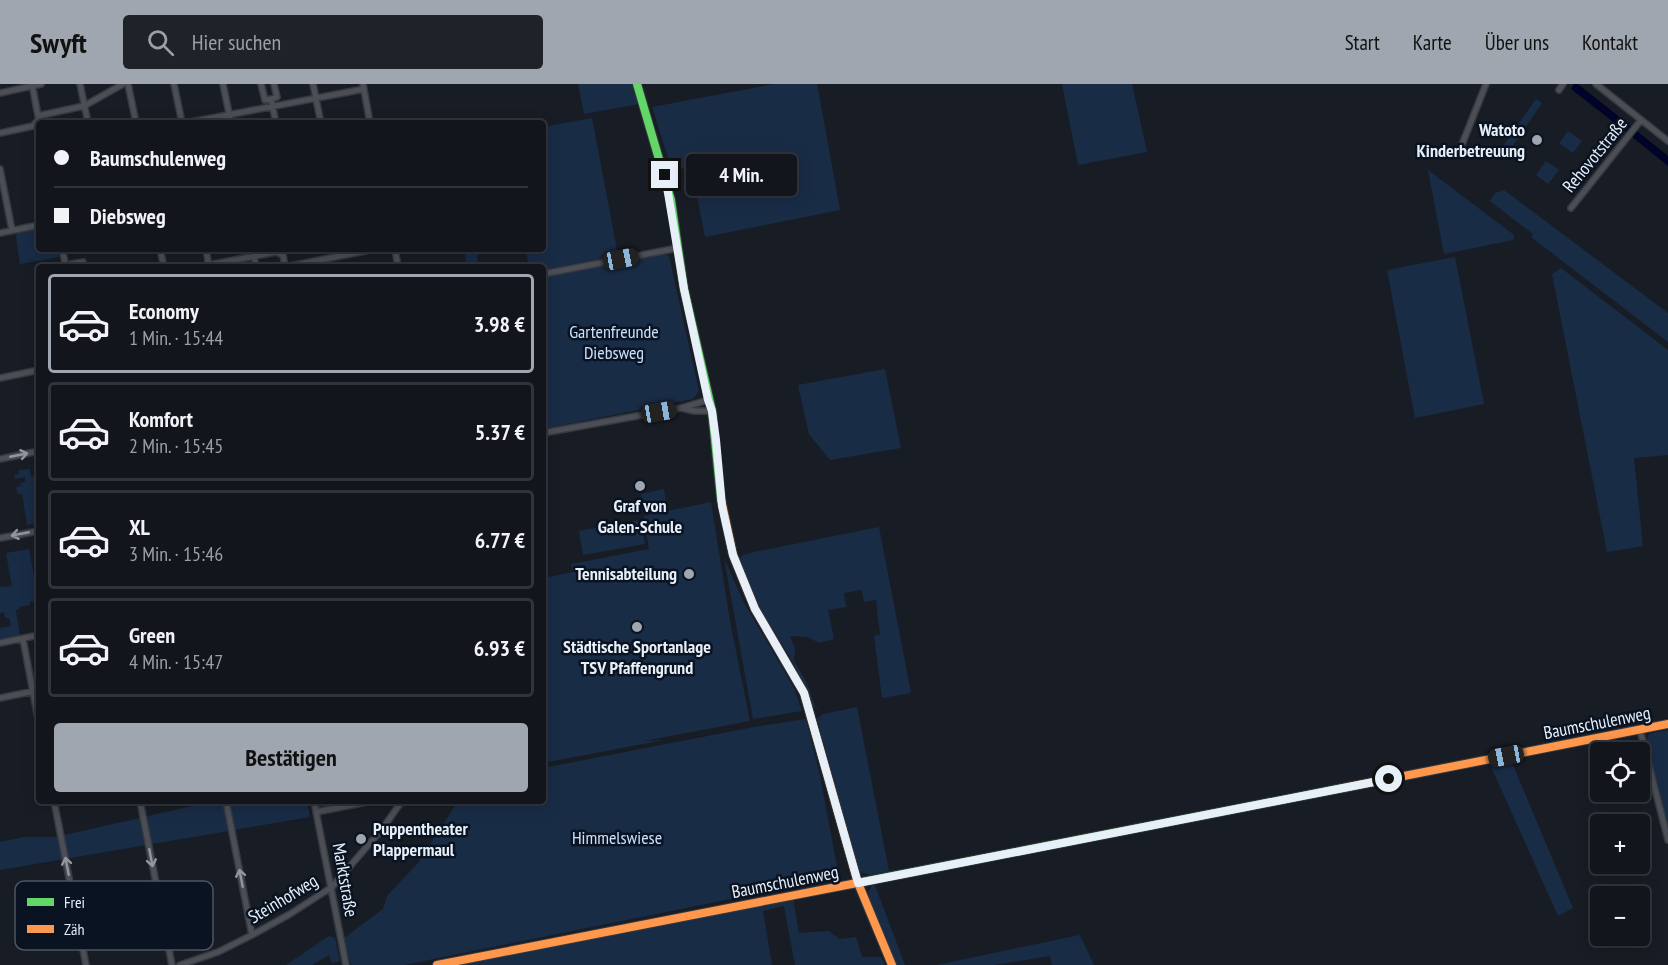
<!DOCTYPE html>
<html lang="de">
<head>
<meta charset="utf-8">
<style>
	:root { --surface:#12161c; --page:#1f2329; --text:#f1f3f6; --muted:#9c9fa3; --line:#31353b; --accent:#9fa6af }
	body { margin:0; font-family:"PT Sans Narrow",sans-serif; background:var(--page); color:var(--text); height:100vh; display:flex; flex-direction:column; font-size:22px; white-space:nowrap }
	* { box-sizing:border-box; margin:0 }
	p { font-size:20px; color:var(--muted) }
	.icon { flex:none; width:33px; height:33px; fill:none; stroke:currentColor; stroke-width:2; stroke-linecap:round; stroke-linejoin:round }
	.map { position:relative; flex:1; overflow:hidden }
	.side { position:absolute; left:36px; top:180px; width:510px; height:540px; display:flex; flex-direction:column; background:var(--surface); border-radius:6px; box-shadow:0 3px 15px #0003,0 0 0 2px var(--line) }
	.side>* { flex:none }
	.top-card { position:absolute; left:36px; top:36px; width:510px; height:132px; border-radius:6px; box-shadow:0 3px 15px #0003,0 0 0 2px var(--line); display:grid; align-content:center; height:132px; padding:0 18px; background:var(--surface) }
	.controls { position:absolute; left:1590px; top:658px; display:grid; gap:12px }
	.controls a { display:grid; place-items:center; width:60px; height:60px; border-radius:6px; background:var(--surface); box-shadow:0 3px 15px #0003,0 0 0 2px var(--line); font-size:30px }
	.end { position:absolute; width:27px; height:27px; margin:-14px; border:8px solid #e7eff9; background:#111; box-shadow:0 0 0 3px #111 }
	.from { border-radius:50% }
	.bubble { position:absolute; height:42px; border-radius:6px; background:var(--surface); box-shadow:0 3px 15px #0003,0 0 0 2px var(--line); font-size:20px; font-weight:600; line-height:42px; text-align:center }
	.car { position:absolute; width:18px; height:36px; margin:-18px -9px; border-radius:8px; box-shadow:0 0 4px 2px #0007; background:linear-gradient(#222 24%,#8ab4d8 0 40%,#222 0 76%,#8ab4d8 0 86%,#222 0) }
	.top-card b { display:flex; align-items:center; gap:21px; height:57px; font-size:22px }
	.top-card b+b { border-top:2px solid var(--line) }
	.top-card i { width:15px; height:15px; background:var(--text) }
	ul { padding:10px 0 0; list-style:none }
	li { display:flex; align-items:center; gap:18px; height:99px; margin:0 12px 9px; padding:0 6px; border:3px solid var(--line); border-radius:6px }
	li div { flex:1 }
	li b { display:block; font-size:22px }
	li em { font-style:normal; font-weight:600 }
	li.selected { border-color:var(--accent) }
	li>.icon { width:54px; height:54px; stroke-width:1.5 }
	.cta { display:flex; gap:12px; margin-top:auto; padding:12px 18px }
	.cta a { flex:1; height:69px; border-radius:6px; background:var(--accent); color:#111; font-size:24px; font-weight:600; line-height:69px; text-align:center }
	header { display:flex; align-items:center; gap:36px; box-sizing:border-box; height:84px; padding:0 30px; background:var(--accent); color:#111 }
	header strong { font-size:28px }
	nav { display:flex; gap:33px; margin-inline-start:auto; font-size:21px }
	.search { width:420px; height:54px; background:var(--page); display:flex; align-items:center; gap:15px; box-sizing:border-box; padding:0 21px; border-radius:6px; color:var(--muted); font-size:22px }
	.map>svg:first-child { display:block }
	.green { fill:#192c46 }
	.water { fill:#020328 }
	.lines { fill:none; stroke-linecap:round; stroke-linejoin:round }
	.street-casing { stroke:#363a40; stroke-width:8 }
	.fast-casing { stroke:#363a40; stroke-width:10 }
	.slow-casing { stroke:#363a40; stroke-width:10 }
	.street { stroke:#4b4f55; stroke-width:5 }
	.fast { stroke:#63d668; stroke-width:8 }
	.slow { stroke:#ff974d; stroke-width:8 }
	.oneway { stroke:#91979f }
	.route { stroke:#e7eff9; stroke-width:8 }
	.poi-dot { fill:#9fa6af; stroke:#091321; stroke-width:2 }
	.labels { text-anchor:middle; stroke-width:5; stroke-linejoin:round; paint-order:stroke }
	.poi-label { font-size:18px; font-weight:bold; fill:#e7eff9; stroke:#091321; text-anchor:end }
	.street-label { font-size:18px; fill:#e7eff9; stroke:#091321 }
	.park-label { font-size:18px; fill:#cbe0ff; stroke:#091321 }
	.key { fill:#091321; stroke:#4c5562; stroke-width:1.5 }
	.key-label { font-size:16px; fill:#e7eff9 }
</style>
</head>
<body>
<header>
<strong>Swyft</strong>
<div class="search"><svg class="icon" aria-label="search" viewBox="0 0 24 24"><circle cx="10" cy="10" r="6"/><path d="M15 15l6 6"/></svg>Hier suchen</div>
<nav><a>Start</a><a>Karte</a><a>Über uns</a><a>Kontakt</a></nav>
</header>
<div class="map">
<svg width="1668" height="881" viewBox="0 0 1668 881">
	<rect width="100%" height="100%" fill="#181d25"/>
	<!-- green -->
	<path class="green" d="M578,0H633L639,20L584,30Z
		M774,0H817L840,126L705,153L694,97L696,96L694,83L672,86L652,23Z
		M1062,0H1132L1147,68L1078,81Z
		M1536,15L1542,19L1506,72L1499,68Z
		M592,34L618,171L543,186V183H529L525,165H543V43Z
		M1568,47L1582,57L1573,69L1559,59Z
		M1546,77L1559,86L1548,100L1536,91Z
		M1428,86L1514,151L1513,156L1444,170Z
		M1504,106L1668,229V258L1531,153L1533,150L1490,117L1495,109Z
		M39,145V165H57L59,173L20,180L16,152L18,149Z
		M464,165H494L495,168L477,171L478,183H467Z
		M662,169L669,172L699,307L693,315L543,345V191Z
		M1455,173L1484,320L1415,334L1387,186Z
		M1561,184L1668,266V371L1634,374L1643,462L1607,468L1552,190Z
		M885,285L901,364L830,376L809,350L798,301Z
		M30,385L31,392L39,391V406L37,407L39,414V439L27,441L22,410H18L16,403L21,402L20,399L25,398V393L15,395L14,391L19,390V386Z
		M664,405L666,418L644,423L641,410Z
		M711,418L730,537L750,637L644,657L664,656L543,679V494L573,488L571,480L649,465L644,432Z
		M640,436L645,460L583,471L579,447Z
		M879,443L911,609L882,614L874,552L880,551L876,516L864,518L862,506L844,509L846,523L828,526L834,555L819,559L808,553L790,552L795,565L794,577L806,597L815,622L821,625L812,622L794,580L756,518L738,476L743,471L754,468Z
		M29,465L35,497L36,501L39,500V513L37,514L39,530H37L35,517L30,518V521L19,523V525L16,526L20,552L0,556V544L11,542L9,534H5L4,528L0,529V503L12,502L6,469Z
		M724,474L744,519L794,604L802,627L753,635Z
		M857,623L889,787L871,791L860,788L858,784L817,635L823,630Z
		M806,635L820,692L839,793L404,881H351L344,854L383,825L387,812L418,779L458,717H543V684L754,643Z
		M1668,646V743L1646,658L1649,650Z
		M1510,674L1573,824L1558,832L1489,678Z
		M214,717H307L310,733L0,786V758L24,753H56Z
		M874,799L905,881H896L874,831L868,808Z
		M793,815L799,849L829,847L839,855L856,853L862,873H881L885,881H795L784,822L763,827L772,881H453Z
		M1080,851L1094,881H1052L1050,872L994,881H936Z
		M329,852L335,854L340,877L332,879L329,871L312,881H286Z"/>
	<!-- water -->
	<path class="water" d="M1574,0H1578L1631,42L1626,48L1571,5Z
		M1637,47L1668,72V82L1632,53Z"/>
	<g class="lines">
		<defs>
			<path id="street" d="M32,0L39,37
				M80,0L88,39
				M128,0L136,39
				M174,0L182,39
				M223,0L231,39
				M261,0L265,16L271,15L276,39
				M313,0L321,39
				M363,0L370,39
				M1596,0L1668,57
				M1559,6L1563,0
				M0,9L41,0
				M271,15L277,13L274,0
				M186,39L364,5
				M0,49L33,42L42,31L84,22L123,0
				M1459,68L1486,0
				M0,85L12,146
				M1571,124L1641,36
				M0,149L39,141
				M62,165L66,183
				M160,165L164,183
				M206,165L209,183
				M253,165L256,183
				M395,165L398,183
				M66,181L83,178L84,183
				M198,183L276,168L283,171L285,183L375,165
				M543,190L678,164
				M0,294L39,286
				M682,324L694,327H712
				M543,349L681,324L708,316
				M0,375L39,367
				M0,454L39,447
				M23,555L39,640
				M0,559L39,551
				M0,614L39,606
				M1640,646L1668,756
				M54,717L86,881
				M140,717L172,881
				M226,717L252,851
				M314,717L346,881
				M316,728L372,717
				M180,881L218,868L252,851L290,830L332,803L383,744L402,717"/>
			<path id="fast" d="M637,0L671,116L684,205L712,327L721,415
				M862,798L1343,704"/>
			<path id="slow" d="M721,415L733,471L755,525L804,609L858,799L892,881
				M1343,704L1668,640
				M437,881L862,798"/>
		</defs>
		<!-- street casing -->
		<use href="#street" class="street-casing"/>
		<!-- fast casing -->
		<use href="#fast" class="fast-casing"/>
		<!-- slow casing -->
		<use href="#slow" class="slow-casing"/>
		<!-- street -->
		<use href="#street" class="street"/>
		<!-- fast -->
		<use href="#fast" class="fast"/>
		<!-- slow -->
		<use href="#slow" class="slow"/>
	</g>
	<!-- one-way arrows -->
	<defs><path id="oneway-shaft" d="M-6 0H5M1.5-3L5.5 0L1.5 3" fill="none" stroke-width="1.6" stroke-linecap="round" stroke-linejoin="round" transform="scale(1.5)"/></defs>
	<g class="oneway">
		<use href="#oneway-shaft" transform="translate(19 371) rotate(-11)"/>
		<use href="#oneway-shaft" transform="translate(20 450) rotate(169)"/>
		<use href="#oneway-shaft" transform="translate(151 774) rotate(79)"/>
		<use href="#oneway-shaft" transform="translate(67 782) rotate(-101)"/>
		<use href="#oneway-shaft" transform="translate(241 794) rotate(-101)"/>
	</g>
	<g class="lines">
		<!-- route -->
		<path class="route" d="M665,91L684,205L708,316L712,327L716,356L722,422L733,471L755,525L804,609L858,799L1389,695"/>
	</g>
	<!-- markers -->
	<g class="poi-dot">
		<circle cx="1537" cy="56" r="6"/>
		<circle cx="640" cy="402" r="6"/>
		<circle cx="689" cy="490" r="6"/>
		<circle cx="637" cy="543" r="6"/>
		<circle cx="361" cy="755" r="6"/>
	</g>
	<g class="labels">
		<!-- poi labels -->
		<g class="poi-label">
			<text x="1525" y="52">Watoto<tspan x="1525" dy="21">Kinderbetreuung</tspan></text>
			<text x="640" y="428" text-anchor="middle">Graf von<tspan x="640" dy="21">Galen-Schule</tspan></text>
			<text x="677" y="496">Tennisabteilung</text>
			<text x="637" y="569" text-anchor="middle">Städtische Sportanlage<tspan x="637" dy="21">TSV Pfaffengrund</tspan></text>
			<text x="373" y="751" text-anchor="start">Puppentheater<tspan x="373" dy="21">Plappermaul</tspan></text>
		</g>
		<!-- street labels -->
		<g class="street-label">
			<text transform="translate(1595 71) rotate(-51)" y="6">Rehovotstraße</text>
			<text transform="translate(1597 639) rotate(-11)" y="6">Baumschulenweg</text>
			<text transform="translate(345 796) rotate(80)" y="6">Marktstraße</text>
			<text transform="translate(785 798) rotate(-11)" y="6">Baumschulenweg</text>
			<text transform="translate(283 815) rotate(-31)" y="6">Steinhofweg</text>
		</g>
		<!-- park labels -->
		<g class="park-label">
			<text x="614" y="254">Gartenfreunde<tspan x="614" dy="21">Diebsweg</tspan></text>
			<text x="617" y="760">Himmelswiese</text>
		</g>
	</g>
	<!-- legend -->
	<rect x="15" y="797" width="198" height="69" rx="9" class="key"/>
	<rect x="27" y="814" width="27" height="8" fill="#63d668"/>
	<rect x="27" y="841" width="27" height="8" fill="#ff974d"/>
	<g class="key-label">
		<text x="64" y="824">Frei</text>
		<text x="64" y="851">Zäh</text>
	</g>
</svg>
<div class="controls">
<a><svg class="icon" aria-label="locate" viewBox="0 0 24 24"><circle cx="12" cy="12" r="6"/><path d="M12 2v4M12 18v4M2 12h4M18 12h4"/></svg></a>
<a>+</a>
<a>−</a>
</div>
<i class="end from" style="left:1389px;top:695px"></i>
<i class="end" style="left:665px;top:91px"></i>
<div class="bubble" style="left:686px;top:70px;width:111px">4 Min.</div>
<i class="car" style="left:621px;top:175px;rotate:79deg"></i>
<i class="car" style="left:659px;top:328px;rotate:80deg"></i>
<i class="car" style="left:1506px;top:672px;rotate:259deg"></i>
<div class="top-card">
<b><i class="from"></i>Baumschulenweg</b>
<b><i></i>Diebsweg</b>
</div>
<section class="side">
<ul>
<li class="selected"><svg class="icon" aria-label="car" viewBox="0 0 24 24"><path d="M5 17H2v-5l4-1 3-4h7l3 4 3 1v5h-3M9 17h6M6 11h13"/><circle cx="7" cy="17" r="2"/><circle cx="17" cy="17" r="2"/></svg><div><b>Economy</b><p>1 Min. · 15:44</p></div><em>3.98 €</em></li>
<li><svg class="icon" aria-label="car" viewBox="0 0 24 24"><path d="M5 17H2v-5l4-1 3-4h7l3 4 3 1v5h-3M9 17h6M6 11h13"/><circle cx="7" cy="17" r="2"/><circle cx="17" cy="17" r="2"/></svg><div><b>Komfort</b><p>2 Min. · 15:45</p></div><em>5.37 €</em></li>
<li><svg class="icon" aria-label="car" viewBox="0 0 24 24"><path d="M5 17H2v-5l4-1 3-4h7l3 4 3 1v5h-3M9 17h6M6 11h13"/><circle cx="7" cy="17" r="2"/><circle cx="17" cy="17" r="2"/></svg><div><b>XL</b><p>3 Min. · 15:46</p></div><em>6.77 €</em></li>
<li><svg class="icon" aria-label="car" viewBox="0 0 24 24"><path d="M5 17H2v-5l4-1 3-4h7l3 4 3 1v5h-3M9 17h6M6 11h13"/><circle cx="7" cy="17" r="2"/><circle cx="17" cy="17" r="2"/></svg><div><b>Green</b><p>4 Min. · 15:47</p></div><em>6.93 €</em></li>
</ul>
<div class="cta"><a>Bestätigen</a></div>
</section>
</div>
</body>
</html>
